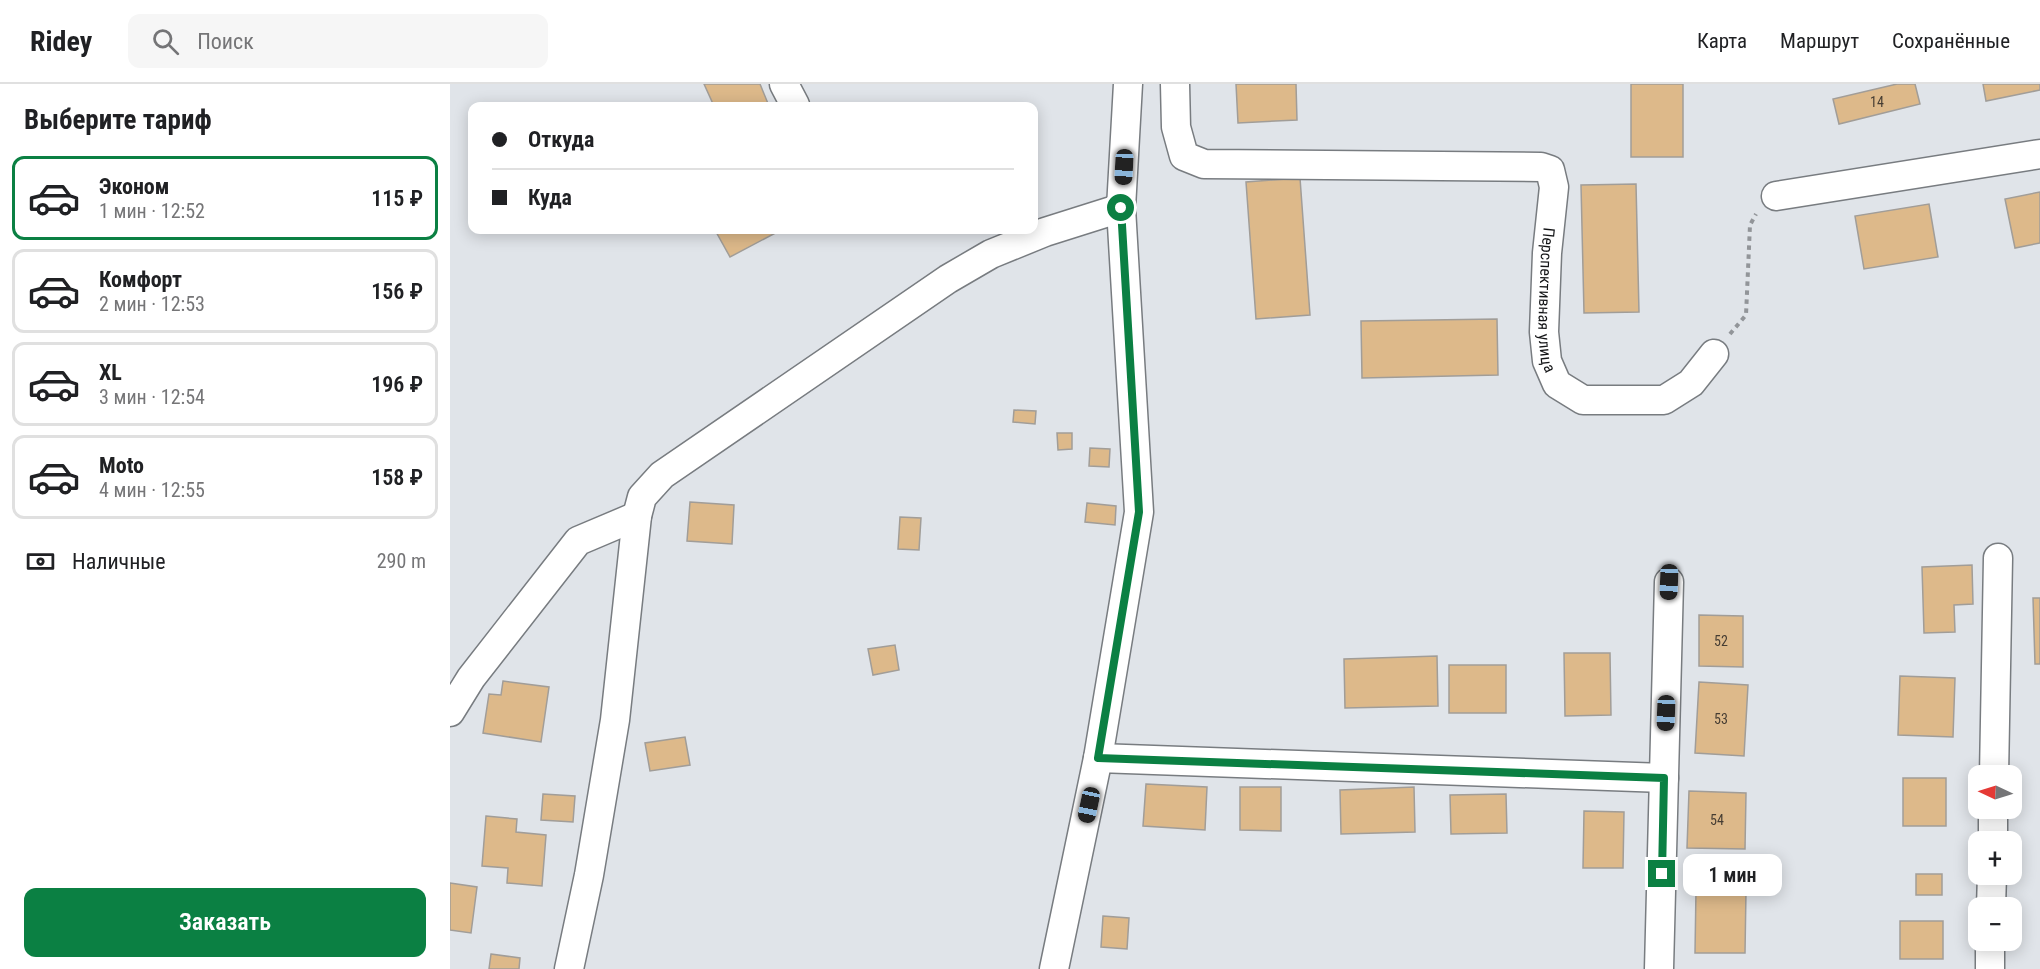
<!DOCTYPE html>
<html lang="ru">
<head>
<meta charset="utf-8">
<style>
	:root { --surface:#fff; --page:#f6f6f6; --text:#202124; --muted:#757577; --line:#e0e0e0; --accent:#0b8043 }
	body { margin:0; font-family:"Roboto Condensed",sans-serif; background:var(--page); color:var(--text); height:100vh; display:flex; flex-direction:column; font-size:22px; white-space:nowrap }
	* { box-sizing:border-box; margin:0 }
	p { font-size:20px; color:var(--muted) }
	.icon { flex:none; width:33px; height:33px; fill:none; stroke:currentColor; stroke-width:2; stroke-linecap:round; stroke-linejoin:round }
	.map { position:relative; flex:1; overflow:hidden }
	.drawer { display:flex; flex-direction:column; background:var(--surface); width:450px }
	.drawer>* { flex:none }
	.guide { position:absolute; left:18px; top:18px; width:570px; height:132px; border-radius:12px; box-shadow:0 3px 15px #0003; display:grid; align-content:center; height:132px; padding:0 24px; background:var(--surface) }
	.needle { width:39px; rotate:274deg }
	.buttons { position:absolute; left:1518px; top:681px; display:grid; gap:12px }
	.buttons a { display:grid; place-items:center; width:54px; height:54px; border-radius:12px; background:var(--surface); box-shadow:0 3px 15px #0003; font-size:30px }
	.end { position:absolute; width:27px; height:27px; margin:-14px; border:8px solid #0b8043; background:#fff; box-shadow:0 0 0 3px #fff }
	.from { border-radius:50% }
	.bubble { position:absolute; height:42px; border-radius:12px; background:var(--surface); box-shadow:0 3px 15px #0003; font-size:20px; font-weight:600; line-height:42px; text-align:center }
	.car { position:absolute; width:18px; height:36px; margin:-18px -9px; border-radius:8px; box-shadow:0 0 4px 2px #0007; background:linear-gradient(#222 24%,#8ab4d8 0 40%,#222 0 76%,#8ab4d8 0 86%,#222 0) }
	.guide b { display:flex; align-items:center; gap:21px; height:57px; font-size:22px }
	.guide b+b { border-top:2px solid var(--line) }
	.guide i { width:15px; height:15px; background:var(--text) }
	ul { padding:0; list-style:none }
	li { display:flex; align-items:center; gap:18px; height:84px; margin:0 12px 9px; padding:0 12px; border:3px solid var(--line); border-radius:12px }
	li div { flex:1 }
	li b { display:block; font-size:22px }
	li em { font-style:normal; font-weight:600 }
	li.active { border-color:var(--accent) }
	li>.icon { width:54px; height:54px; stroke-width:1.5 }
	h2 { padding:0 24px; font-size:27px; line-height:72px }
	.pay { display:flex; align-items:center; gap:15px; height:66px; padding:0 24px; font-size:22px }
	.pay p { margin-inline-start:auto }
	.action { display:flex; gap:12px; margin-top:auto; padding:12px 24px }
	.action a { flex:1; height:69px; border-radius:12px; background:var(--accent); color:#fff; font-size:24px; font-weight:600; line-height:69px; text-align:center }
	header { display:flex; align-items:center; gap:36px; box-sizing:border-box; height:84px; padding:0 30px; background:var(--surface); border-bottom:2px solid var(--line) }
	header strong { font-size:28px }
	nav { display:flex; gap:33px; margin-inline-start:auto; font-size:21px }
	.search { width:420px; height:54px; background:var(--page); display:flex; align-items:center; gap:15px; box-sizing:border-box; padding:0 21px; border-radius:12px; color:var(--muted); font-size:22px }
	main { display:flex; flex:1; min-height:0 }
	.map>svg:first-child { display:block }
	.building { fill:#ddb98a; stroke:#a19d98; stroke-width:1.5 }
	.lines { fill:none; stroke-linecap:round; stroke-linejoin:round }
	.street-casing { stroke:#787c80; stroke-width:31 }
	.path { stroke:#929599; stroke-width:4; stroke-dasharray:4.5 4.5; stroke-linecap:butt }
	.street { stroke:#fff; stroke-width:28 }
	.route { stroke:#0b8043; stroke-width:8 }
	.labels { text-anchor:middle; stroke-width:4.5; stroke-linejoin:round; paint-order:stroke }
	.number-label { font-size:14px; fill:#463d33 }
	.street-label { font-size:16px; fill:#131416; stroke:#edf1f6 }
</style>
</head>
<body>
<header>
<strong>Ridey</strong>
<div class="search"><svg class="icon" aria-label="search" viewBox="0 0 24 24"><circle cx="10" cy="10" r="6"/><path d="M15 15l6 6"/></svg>Поиск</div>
<nav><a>Карта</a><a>Маршрут</a><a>Сохранённые</a></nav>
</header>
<main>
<section class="drawer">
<h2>Выберите тариф</h2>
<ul>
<li class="active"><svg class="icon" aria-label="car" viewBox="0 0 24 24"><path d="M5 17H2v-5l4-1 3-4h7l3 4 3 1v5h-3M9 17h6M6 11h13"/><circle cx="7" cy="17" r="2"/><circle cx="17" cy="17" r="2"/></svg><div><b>Эконом</b><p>1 мин · 12:52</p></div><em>115 ₽</em></li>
<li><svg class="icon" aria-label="car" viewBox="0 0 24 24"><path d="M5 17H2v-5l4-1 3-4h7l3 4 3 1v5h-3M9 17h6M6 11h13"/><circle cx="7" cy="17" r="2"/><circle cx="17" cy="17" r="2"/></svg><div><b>Комфорт</b><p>2 мин · 12:53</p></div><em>156 ₽</em></li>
<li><svg class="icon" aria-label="car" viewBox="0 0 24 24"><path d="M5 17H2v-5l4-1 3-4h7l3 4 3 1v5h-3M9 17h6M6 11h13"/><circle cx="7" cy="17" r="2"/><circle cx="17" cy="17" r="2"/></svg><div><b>XL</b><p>3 мин · 12:54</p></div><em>196 ₽</em></li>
<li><svg class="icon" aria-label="car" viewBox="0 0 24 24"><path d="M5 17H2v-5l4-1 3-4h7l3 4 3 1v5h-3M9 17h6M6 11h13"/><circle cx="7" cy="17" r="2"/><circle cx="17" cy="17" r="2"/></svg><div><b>Moto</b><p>4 мин · 12:55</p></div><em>158 ₽</em></li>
</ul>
<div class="pay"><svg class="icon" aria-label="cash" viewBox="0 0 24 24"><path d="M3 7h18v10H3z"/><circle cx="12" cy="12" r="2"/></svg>Наличные<p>290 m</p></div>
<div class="action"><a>Заказать</a></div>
</section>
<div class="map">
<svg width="1590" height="885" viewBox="0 0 1590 885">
	<rect width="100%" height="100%" fill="#e0e4e9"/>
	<!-- building -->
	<path class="building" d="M254,0H310L319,22H264Z
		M786,0H846L847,36L788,39Z
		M1181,0H1233V73H1181Z
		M1447,0H1465L1470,20L1389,40L1383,15Z
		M1533,0H1590V6L1536,17Z
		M850,94L860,231L806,235L796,98Z
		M1186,100L1189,228L1134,229L1131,101Z
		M1590,108V159L1565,164L1555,115Z
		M1479,120L1488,173L1414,185L1405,132Z
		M265,146H331L280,173Z
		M1047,235L1048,291L912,294L911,237Z
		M564,326L586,327L585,340L563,338Z
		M607,349H622V365L608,366Z
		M640,364L660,365L659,383L639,382Z
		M240,418L284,421L282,460L237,457Z
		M637,419L666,422L665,441L635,438Z
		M450,433L471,434L469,466L448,465Z
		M1522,481L1523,520L1504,521L1505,548L1474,549L1472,483Z
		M1583,514H1590V580H1585Z
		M1249,531L1293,532V583L1249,582Z
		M445,561L449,586L423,591L418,565Z
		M1114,569H1160L1161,631L1115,632Z
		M987,572L988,622L895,624L894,575Z
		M999,581H1056V629H999Z
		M1450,592L1505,594L1503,653L1448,651Z
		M53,597L99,603L91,658L33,649L39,610L51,611Z
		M1249,598L1298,601L1294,672L1245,669Z
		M235,653L240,681L200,687L195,659Z
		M1453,694H1496V742H1453Z
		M696,700L757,703L755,746L693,742Z
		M790,703H831V747L790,746Z
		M964,703L965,748L891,750L890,706Z
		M1239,707L1296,709L1295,765L1237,764Z
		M93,710L125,712L123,738L91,736Z
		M1056,710L1057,749L1001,750L1000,711Z
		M1134,727L1174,728L1173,784H1133Z
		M36,732L67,735L66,748L96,751L92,802L57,799L58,784L32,782Z
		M1466,790H1492V811H1466Z
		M0,799L27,803L21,849L0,846Z
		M1246,806L1296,807L1295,869H1245Z
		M653,832L679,834L677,865L651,863Z
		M1450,837H1493V875H1450Z
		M41,870L70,874L69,885H39Z"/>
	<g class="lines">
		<defs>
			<g id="street">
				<path d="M334,0L345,21"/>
				<path id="s1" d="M725,0L726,43L734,72L754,80L1091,83L1100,86L1104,103L1097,169L1094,248L1097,277L1107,300L1133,316H1214L1241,299L1264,270"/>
				<path d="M1326,112L1590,70"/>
				<path d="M0,628L21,594L128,457L187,432"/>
				<path d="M648,674L1214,694"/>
				<path d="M1544,692L1548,474"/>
				<path d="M1543,758V724"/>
				<path d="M1541,824L1542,790"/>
				<path d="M119,885L139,791L165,636L187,432L192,413L212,391L498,195L541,170L595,148L671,124L678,0"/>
				<path d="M604,885L648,674L689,428L671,124"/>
				<path d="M1209,885L1219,498"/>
				<path d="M1540,885V856"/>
			</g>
		</defs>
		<!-- street casing -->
		<use href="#street" class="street-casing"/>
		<!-- path -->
		<path class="path" d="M1280,250L1296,231L1300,141L1306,130"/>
		<!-- street -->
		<use href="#street" class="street"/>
	</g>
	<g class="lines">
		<!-- route -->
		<path class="route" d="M671,124L689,428L648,674L1214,694L1212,790"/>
	</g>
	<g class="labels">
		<!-- number labels -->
		<g class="number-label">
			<text x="1427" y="23">14</text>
			<text x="1271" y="562">52</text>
			<text x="1271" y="640">53</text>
			<text x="1267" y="741">54</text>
		</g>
		<!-- street labels -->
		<g class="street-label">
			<text dy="6" stroke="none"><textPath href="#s1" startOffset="572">Перспективная улица</textPath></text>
		</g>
	</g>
</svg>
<div class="buttons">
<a><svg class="needle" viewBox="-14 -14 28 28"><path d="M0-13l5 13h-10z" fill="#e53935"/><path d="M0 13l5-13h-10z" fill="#757577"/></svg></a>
<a>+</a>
<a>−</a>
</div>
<i class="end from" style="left:671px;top:124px"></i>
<i class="end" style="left:1212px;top:790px"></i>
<div class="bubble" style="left:1233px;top:770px;width:99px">1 мин</div>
<i class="car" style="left:674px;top:83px;rotate:183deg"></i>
<i class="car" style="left:1219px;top:498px;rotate:182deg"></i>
<i class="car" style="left:1216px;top:629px;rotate:182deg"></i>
<i class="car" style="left:639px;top:721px;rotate:192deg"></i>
<div class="guide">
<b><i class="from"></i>Откуда</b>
<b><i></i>Куда</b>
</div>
</div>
</main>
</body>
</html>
